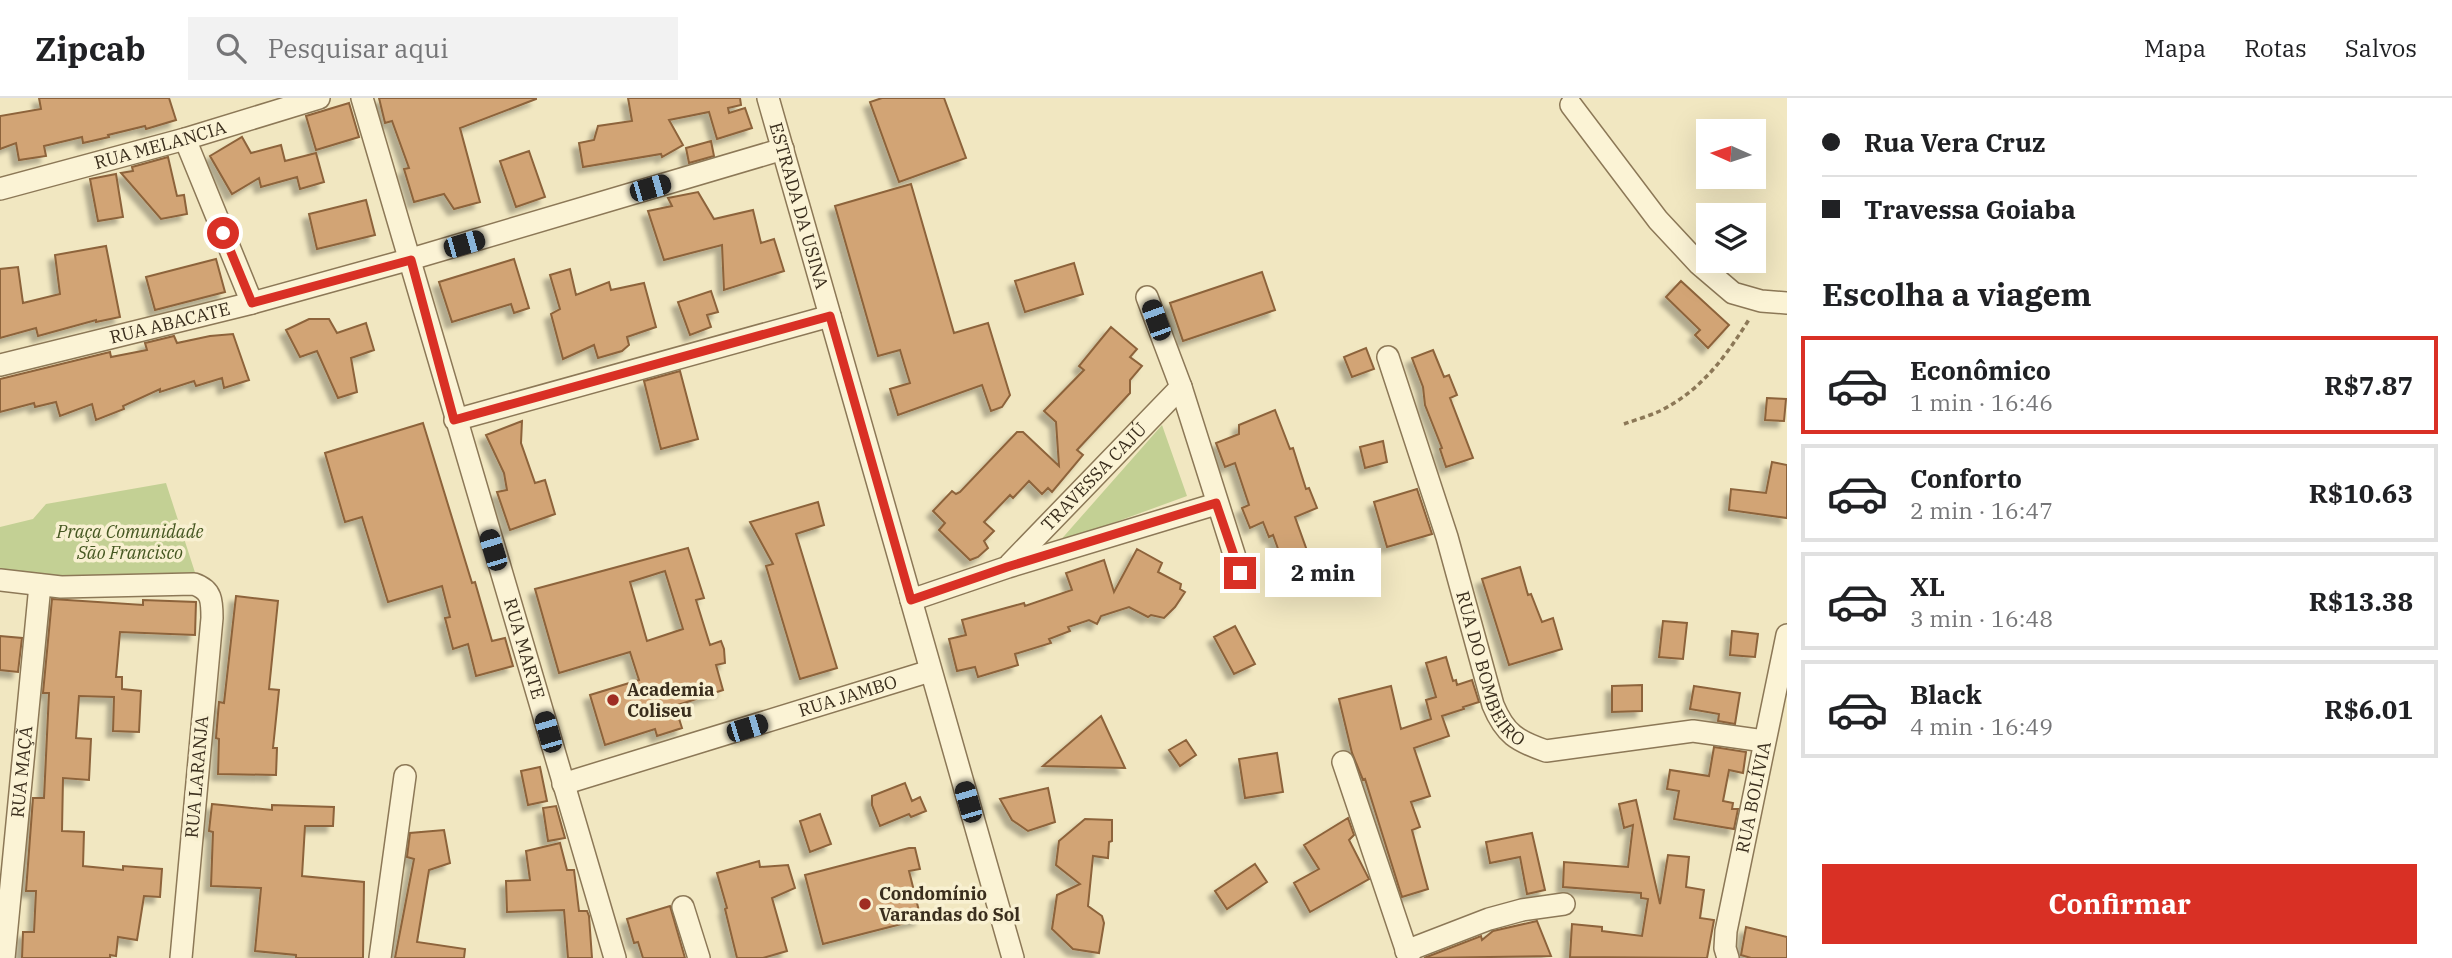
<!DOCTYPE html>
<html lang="pt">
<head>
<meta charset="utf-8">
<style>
	:root { --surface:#fff; --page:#f2f2f2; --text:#202124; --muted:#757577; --line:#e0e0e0; --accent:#d93025 }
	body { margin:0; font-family:"IBM Plex Serif",serif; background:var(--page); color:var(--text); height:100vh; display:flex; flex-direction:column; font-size:26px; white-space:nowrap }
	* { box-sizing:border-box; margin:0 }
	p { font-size:23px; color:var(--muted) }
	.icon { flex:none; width:38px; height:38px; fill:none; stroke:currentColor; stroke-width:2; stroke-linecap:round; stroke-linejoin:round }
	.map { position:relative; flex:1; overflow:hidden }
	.side { display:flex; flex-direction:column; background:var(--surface); width:665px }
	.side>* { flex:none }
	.hud { display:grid; align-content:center; height:154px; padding:0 35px; background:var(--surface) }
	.needle { width:46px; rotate:273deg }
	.fabs { position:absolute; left:1696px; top:21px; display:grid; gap:14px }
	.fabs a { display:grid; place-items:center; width:70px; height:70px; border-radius:0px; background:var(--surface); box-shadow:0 7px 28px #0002; font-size:35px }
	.end { position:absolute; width:32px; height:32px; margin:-16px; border:9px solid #d93025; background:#fff; box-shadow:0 0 0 4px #fff }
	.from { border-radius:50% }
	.bubble { position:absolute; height:49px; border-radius:0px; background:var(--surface); box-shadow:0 7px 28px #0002; font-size:23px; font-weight:700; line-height:49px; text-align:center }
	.car { position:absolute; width:21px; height:42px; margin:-21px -10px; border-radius:9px; box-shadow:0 0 5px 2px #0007; background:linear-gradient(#222 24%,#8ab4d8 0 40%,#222 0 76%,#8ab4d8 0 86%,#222 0) }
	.hud b { display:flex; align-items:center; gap:24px; height:66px; font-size:26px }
	.hud b+b { border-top:2px solid var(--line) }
	.hud i { width:18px; height:18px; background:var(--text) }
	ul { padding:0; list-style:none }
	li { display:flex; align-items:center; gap:21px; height:98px; margin:0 14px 10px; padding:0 21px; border:4px solid var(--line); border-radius:0px }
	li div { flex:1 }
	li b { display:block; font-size:26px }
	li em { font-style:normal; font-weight:700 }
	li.selected { border-color:var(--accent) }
	li>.icon { width:63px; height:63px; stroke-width:1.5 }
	h2 { padding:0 35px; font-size:32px; line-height:84px }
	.action { display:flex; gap:14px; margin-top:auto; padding:14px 35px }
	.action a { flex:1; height:80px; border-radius:0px; background:var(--accent); color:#fff; font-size:28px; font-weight:700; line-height:80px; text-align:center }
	header { display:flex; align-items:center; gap:42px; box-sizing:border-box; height:98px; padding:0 35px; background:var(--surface); border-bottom:2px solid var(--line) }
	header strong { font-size:33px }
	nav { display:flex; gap:38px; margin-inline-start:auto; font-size:24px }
	.search { width:490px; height:63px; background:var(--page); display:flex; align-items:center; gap:18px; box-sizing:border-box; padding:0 24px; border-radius:0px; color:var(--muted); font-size:26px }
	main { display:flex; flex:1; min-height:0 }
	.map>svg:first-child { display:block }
	.green { fill:#c3d094 }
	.building { fill:#d2a474; stroke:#8d633b; stroke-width:2; fill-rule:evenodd; filter:url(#shadow) }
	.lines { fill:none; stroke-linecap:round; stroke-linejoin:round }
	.street-casing { stroke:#8c7857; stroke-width:24 }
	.path { stroke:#8c7857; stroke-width:3.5; stroke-dasharray:5 3.5; stroke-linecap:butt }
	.street { stroke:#fbf3d5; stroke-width:21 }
	.route { stroke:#d93025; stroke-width:9 }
	.poi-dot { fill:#9f2d23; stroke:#f8f0d1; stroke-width:2.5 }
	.labels { text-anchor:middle; stroke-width:7; stroke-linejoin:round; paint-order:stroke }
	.street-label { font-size:18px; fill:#3a2e1d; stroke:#f8f0d1 }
	.park-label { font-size:18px; font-style:italic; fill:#465822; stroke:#f8f0d1 }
	.poi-label { font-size:18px; font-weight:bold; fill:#3a2e1d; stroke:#f8f0d1; text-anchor:start }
</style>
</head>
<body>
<header>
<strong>Zipcab</strong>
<div class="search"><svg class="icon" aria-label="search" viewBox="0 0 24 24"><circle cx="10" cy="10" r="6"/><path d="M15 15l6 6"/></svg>Pesquisar aqui</div>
<nav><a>Mapa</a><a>Rotas</a><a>Salvos</a></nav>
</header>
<main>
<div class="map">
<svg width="1787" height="860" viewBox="0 0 1787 860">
	<defs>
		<filter id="shadow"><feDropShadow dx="-6" dy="6" stdDeviation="2" flood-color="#0004"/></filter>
	</defs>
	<rect width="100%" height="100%" fill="#f1e7c1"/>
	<!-- green -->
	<path class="green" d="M1162,327L1187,398L1058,445Z
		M166,385L202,496L0,488V429L33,421L46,406Z"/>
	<!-- building -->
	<path class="building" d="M39,0H169L176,22L146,31L145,28L108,37L109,39L83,45L82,39L44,48L46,58L19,62L16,45L0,51V18L41,11Z
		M379,0H536V1L460,30L480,104L454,111L444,96L414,104L404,71L409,70L392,23L385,25Z
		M628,0H740L741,7L728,10L729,15L745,10L752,30L717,41L709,14L669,22L683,47L662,59L661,56L583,69L579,45L594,42L598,28L632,23Z
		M882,0H944L966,60L899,84L870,4Z
		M349,5L359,39L316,52L306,18Z
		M242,39L251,55L281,47L285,63L316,55L324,84L300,91L297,79L261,89L259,80L232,96L210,58Z
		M711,43L714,58L689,65L686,50Z
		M529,53L545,99L516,109L500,63Z
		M168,59L177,98L184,97L187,116L161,121L121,75L133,73L132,69Z
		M116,76L123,119L98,123L90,81Z
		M911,86L954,235L988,225L1010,297L1002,309L991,313L982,287L898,317L890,291L910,285L900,252L878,258L835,108Z
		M698,94L714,121L753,112L761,145L774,141L784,173L724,192L722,147L664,162L648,113L672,108L668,100Z
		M366,102L375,137L317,151L309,116Z
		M106,148L120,219L96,224V222L38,238L36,230L0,240V171L18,169L23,205L27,204L60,196L55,157Z
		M216,161L225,194L155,212L146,179Z
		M514,161L529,210L514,215L511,206L452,224L439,184Z
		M1074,165L1083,196L1025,214L1015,183Z
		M570,171L576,197L609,184L611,192L644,185L656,229L627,239L629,247L622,253L598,260L594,247L563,261L551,216L560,211L550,177Z
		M1262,174L1275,212L1183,243L1170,205Z
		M1681,183L1729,227L1708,250L1695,237L1700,232L1666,199Z
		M711,193L718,214L707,217L711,229L690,237L678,204Z
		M309,221H329L337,235L366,225L374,252L351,260L357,294L338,300L317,253L300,259L286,232Z
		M1111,229L1137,251L1130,259L1142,268L1130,282V295L1077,352L1083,357L1052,394L1048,390L1042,396L1029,383L1013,400L1010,397L984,424L994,433L984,443L988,450L978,459L970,462L939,432L945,425L933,413L952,393L956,396L960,394L1017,334H1023L1059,368L1056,324L1044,313L1084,272L1079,268Z
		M233,236L249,282L224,290L222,280L196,288L194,283L160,294V291L123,308L124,311L96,322L92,306L60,318L56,304L35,309L34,305L0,314V281L110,254L111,259L147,252L145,245L174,238L177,245L210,238Z
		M1366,250L1374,271L1352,279L1344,259Z
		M1433,252L1444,279L1449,277L1457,297L1450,300L1473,360L1446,369L1440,351L1442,350L1425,307L1423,289L1412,260Z
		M680,273L698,341L661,351L644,283Z
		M1767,300L1786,301L1784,323L1765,322Z
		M1275,312L1290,351L1293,350L1306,391L1309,390L1317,410L1295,419L1315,475L1290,484L1273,437L1269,439L1263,424L1250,430L1242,410L1249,407L1235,365L1225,369L1216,345L1239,336V327Z
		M522,323L521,345L535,385L545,382L555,416L510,432L497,394L507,392L504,375L486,337Z
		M423,325L472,485L475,484L492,543L505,540L513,568L476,578L468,546L453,551L445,520L450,519L442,488L388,504L362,419L345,424L325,355Z
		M1383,343L1387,364L1365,370L1360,349Z
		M1772,364L1787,367V420L1729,412L1731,391L1766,395Z
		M1417,391L1432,436L1387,449L1374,404Z
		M818,404L824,427L796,436L837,570L800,581L766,468L773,466L750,424Z
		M688,450L704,500L696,502L710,547L721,543L724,551L725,565L716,567L723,592L675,608L682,630L657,638L655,631L605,647L590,597L639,582L630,554L559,575L535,491ZM665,473L683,531L647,543L630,484Z
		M1137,451L1162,465L1158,474L1181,486L1180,491L1185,494L1175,509L1164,520L1151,517L1148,519L1129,509L1101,518L1097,526L1089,522L1068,529L1070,533L1049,541L1051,545L1015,556L1018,567L978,579L975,569L957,573L949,541L966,537L962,522L1024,505L1025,508L1072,492L1066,475L1104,462L1114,494Z
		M1520,469L1528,497L1531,496L1542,524L1553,520L1562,551L1509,567L1482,481Z
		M236,498L278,503L269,591L279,592L273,650H277L276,677L218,676L219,641L216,640L219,604L224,605Z
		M52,501L143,507V502L196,504L195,537L120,534L116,579H122V591L141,593L139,634L113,633L114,599L79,598L76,640L91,641L89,682L63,680L62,733L84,734L83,768L123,772V768L162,771L160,799L144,798L137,842L118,839L116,858L110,857V860H22L23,834H34L36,793H26L33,700H44L49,595H43Z
		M1663,523L1687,525L1683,561L1659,559Z
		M1235,528L1255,566L1234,576L1214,539Z
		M1732,533L1758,536L1755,559L1730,557Z
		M0,538L22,540L18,574L0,572Z
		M1446,559L1453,583L1456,582L1457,587L1472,582L1479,604L1463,609L1464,611L1442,618L1449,638L1414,650L1430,698L1411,704L1420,729L1412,732L1428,791L1402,799L1365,681L1363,682L1352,655L1339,601L1391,588L1401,631L1431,621L1426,602L1436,599L1426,565Z
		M1642,587V613L1612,614V588Z
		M1694,588L1740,595L1735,626L1718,623L1719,616L1690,611Z
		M1101,618L1125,670L1043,668Z
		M1186,642L1196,657L1180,668L1169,652Z
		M1714,649L1746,654L1743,675L1729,672L1723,703L1733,705L1732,711H1738L1734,731L1674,721L1679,693L1667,691L1670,672L1709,678Z
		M1277,655L1283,694L1245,700L1239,661Z
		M540,669L547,703L528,707L521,673Z
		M905,685L912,703L920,699L926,713L911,719L909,716L880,728L872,707V698Z
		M1048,690L1055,724L1028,733L1012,722L1000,701Z
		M1636,702L1660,806L1668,757L1689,759L1686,789L1704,792L1700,820L1714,822L1707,860L1570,859L1572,826L1602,829V833L1642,838L1648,801L1641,800V795L1563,789L1564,764L1628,769L1633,727L1624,730L1619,706Z
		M212,706L272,712V707L334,709L333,728H305L302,778L364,784L363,860H296V857L255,853L261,790L211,788L213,734L209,733Z
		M556,708L565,740L548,743L543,710Z
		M820,716L831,746L810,754L800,723Z
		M1348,720L1354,737L1349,742L1369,781L1310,814L1294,785L1319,771L1304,747Z
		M1085,721L1112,722V743L1109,744L1108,760L1093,758L1088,808L1102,818L1104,825L1099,855L1073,851L1052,831L1057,797L1080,786L1056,767L1059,743Z
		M444,732L450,765L429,772L417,844L465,851L464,860H395L414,761L407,759L410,735Z
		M1532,735L1545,792L1527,796L1520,759L1490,765L1486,744Z
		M560,745L567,772H574L579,813H587L589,818L592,860H568L564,812L507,814L506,783L530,782L526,753Z
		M909,750H915L920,771L909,773L921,821L823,846L805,777Z
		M759,763L760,769L788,767L795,790L772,800L787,853L763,860H737L725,811L727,810L717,775Z
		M1255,766L1267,784L1227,811L1215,793Z
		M670,808L685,860H643L638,844L634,845L627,821Z
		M1537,823L1551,858L1424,860L1481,838L1482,842L1493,833Z
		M1746,829L1787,839V860H1751L1741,857Z"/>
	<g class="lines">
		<defs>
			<g id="street">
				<path id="s1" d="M362,0L615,860"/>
				<path id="s2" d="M768,0L1013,860"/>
				<path d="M1571,7L1658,122L1699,166L1733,195L1761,203L1787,205"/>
				<path d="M185,41L252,205"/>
				<path id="s3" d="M0,91L185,41L319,0"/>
				<path d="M1147,199L1181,289L1240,475"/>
				<path id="s4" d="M1388,259L1447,439L1493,607C1505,636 1517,643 1546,653L1693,633L1764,643"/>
				<path id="s5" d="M0,267L252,205L411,161L783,51"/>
				<path d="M455,322L830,218"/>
				<path id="s6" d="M1010,466L1181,289"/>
				<path d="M0,482L61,489L194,486C212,492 212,503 212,520L181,860"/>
				<path d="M911,502L1008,469L1216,406"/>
				<path d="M1343,664L1409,860"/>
				<path id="s7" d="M563,686L930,573"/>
				<path d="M683,809L699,860"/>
				<path d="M1406,853L1489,821L1522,812L1564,806"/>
				<path id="s8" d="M4,860L40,487"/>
				<path d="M380,860L405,678"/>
				<path id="s9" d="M1728,860L1725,850L1726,833L1787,537"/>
			</g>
		</defs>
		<!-- street casing -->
		<use href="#street" class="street-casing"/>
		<!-- path -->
		<path class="path" d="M1624,326C1635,322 1649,318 1660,313C1702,292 1726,258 1750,220"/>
		<!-- street -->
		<use href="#street" class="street"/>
	</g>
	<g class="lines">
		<!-- route -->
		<path class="route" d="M223,135L252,205L411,162L454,322L830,218L911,502L1007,469L1216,405L1240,475"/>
	</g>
	<!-- markers -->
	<g class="poi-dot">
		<circle cx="613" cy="602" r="7"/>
		<circle cx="865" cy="806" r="7"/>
	</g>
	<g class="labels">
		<!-- street labels -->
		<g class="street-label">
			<text dy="6" stroke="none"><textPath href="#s3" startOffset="166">RUA MELANCIA</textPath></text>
			<text dy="6" stroke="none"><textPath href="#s2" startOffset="112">ESTRADA DA USINA</textPath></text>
			<text dy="6" stroke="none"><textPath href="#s5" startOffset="175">RUA ABACATE</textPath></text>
			<text dy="6" stroke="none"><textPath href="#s6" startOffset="121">TRAVESSA CAJÚ</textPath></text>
			<text dy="6" stroke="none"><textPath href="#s1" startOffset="574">RUA MARTE</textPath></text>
			<text dy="6" stroke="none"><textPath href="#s4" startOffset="329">RUA DO BOMBEIRO</textPath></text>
			<text dy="6" stroke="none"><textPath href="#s7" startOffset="298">RUA JAMBO</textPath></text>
			<text dy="6" stroke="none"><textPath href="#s8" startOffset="187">RUA MAÇÃ</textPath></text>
			<text transform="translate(197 679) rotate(-85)" y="6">RUA LARANJA</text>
			<text dy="6" stroke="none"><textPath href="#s9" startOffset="164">RUA BOLÍVIA</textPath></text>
		</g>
		<!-- park labels -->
		<g class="park-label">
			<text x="130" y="440">Praça Comunidade<tspan x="130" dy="21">São Francisco</tspan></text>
		</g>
		<!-- poi labels -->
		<g class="poi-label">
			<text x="627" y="598">Academia<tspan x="627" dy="21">Coliseu</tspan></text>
			<text x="879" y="802">Condomínio<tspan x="879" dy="21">Varandas do Sol</tspan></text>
		</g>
	</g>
</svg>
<div class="fabs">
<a><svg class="needle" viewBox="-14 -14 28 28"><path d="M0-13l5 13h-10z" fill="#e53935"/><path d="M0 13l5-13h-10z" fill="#757577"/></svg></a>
<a><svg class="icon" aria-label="layers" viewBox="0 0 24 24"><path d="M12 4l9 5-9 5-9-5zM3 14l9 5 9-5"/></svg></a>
</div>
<i class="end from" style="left:223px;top:135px"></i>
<i class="end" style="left:1240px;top:475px"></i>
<div class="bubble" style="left:1265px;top:450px;width:116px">2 min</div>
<i class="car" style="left:650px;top:90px;rotate:74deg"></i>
<i class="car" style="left:464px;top:146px;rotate:74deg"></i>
<i class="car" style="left:1156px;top:222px;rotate:340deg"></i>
<i class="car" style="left:493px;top:452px;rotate:343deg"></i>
<i class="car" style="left:747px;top:630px;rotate:73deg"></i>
<i class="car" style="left:548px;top:634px;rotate:344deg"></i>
<i class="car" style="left:968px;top:704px;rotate:344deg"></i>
</div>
<section class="side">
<div class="hud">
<b><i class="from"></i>Rua Vera Cruz</b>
<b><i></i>Travessa Goiaba</b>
</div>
<h2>Escolha a viagem</h2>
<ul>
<li class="selected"><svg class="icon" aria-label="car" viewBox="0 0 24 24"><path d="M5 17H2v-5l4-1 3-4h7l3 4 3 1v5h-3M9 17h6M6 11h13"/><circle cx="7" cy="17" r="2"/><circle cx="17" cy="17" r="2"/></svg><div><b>Econômico</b><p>1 min · 16:46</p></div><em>R$7.87</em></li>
<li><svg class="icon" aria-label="car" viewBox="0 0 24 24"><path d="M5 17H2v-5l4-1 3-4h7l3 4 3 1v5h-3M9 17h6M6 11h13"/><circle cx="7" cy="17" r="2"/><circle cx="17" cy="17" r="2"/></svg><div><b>Conforto</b><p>2 min · 16:47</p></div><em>R$10.63</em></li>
<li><svg class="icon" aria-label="car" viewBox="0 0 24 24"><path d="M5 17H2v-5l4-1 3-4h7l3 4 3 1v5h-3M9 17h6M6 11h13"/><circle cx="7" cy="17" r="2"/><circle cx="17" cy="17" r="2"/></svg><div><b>XL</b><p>3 min · 16:48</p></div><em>R$13.38</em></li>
<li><svg class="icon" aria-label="car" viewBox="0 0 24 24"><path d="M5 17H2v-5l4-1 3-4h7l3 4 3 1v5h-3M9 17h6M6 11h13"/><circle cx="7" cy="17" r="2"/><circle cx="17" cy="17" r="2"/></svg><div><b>Black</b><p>4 min · 16:49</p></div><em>R$6.01</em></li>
</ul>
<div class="action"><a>Confirmar</a></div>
</section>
</main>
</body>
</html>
